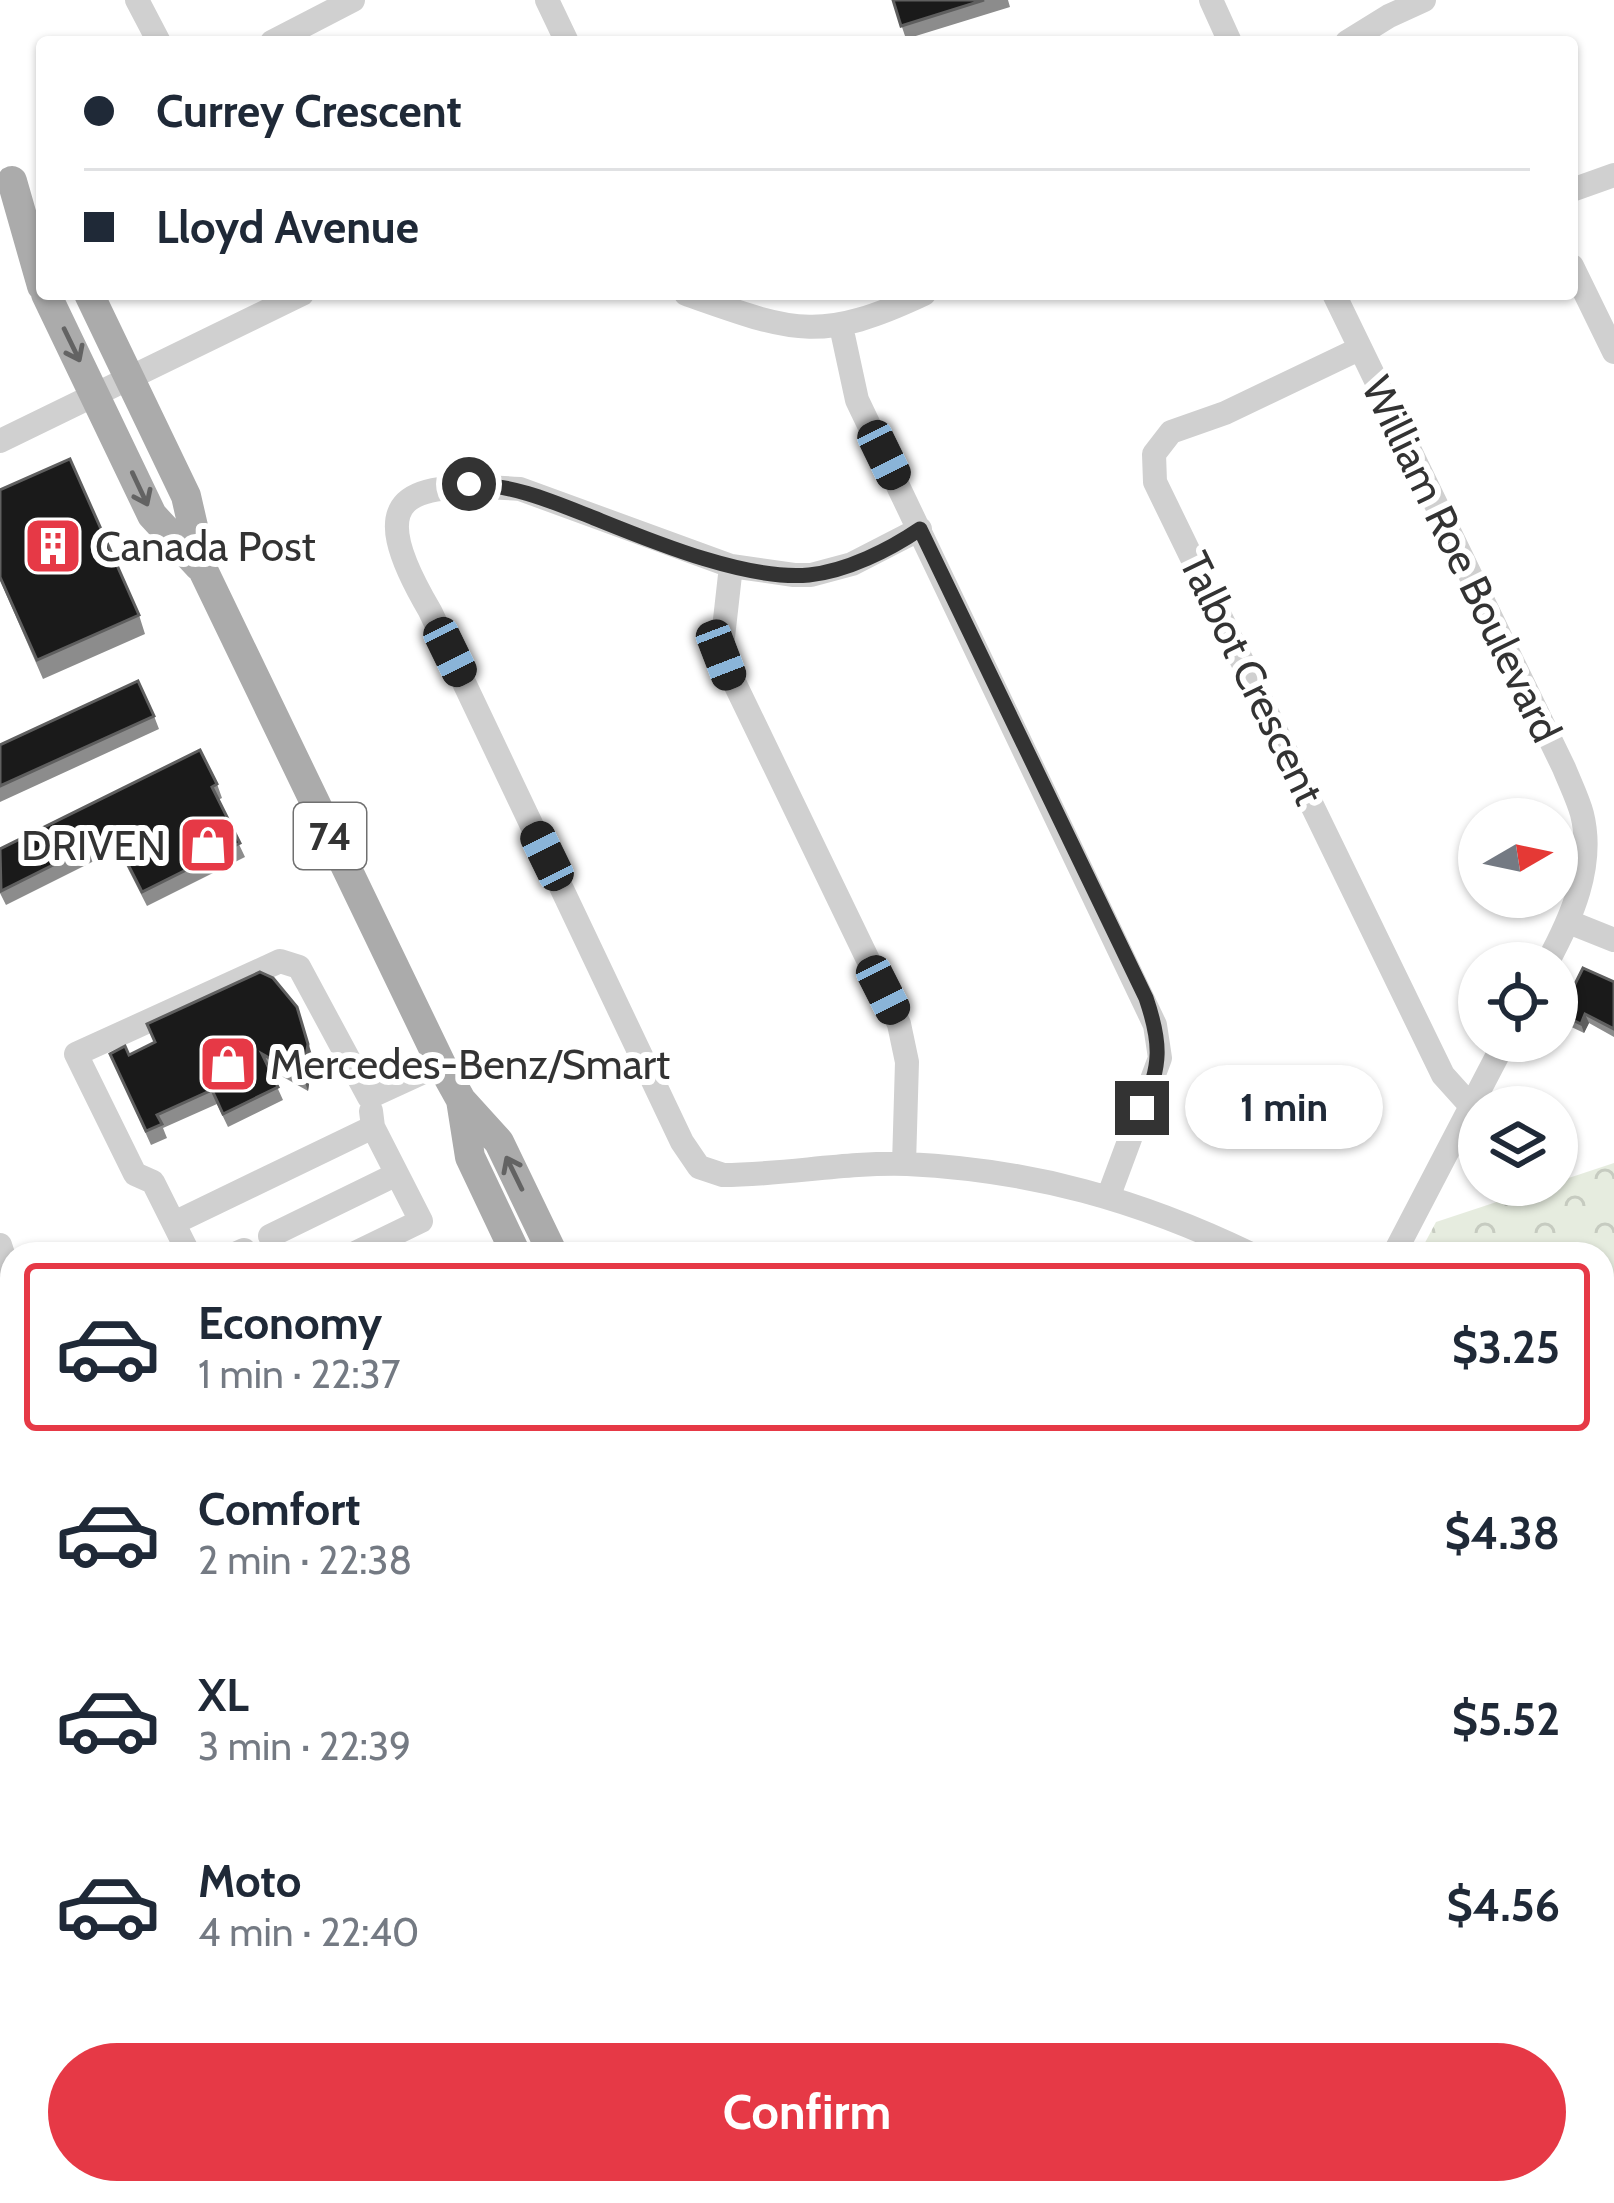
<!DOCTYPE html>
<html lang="en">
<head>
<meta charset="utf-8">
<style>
	:root { --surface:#fff; --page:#f2f2f3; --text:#1f2937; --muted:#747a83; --line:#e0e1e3; --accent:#e63946 }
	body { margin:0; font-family:Cabin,sans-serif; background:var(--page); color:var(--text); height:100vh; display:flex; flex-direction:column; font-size:45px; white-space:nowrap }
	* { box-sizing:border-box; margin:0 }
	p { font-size:39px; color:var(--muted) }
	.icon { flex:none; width:66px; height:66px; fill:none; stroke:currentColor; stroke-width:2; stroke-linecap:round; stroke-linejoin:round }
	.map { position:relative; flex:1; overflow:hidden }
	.details { position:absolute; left:0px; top:1242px; width:1614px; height:963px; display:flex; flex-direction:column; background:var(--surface); border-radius:36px 36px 0 0; box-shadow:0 3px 9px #0004 }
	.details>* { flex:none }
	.guide { position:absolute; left:36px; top:36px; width:1542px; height:264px; border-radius:12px; box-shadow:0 3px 9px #0004; display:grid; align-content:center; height:264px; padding:0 48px; background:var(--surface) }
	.needle { width:78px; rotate:81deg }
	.controls { position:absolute; left:1458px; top:798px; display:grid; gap:24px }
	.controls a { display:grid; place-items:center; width:120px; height:120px; border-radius:50%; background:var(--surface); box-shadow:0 3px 9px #0004; font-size:60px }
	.end { position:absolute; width:54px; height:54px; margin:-27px; border:15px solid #333; background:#fff; box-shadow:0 0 0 6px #fff }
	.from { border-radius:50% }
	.bubble { position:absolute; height:84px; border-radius:42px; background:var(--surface); box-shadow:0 3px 9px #0004; font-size:39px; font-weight:800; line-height:84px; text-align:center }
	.car { position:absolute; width:36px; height:72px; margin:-36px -18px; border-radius:15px; box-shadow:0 0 9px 3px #0007; background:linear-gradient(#222 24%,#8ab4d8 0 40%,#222 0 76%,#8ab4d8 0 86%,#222 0) }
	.guide b { display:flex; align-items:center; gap:42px; height:114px; font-size:45px }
	.guide b+b { border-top:3px solid var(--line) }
	.guide i { width:30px; height:30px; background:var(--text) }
	ul { padding:21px 0 0; list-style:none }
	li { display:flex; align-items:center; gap:36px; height:168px; margin:0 24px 18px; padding:0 24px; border:6px solid transparent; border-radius:12px }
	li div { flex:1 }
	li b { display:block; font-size:45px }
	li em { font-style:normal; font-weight:800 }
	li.current { border-color:var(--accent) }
	li>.icon { width:108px; height:108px; stroke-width:1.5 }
	.action { display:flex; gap:24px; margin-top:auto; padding:24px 48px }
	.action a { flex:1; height:138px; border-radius:72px; background:var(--accent); color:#fff; font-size:48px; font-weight:800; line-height:138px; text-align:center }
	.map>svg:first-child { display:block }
	.forest { fill:url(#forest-firs) }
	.park { fill:url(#park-crowns) }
	.water { fill:#cfe2ee }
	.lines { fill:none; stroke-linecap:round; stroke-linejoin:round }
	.stream { stroke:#cfe2ee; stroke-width:6 }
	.river { stroke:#cfe2ee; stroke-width:33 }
	.path { stroke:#cdcdcd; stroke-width:3; stroke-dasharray:6 6; stroke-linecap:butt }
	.minor { stroke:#d0d0d0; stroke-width:24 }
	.major { stroke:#ababab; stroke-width:30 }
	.wall { fill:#8c8c8c }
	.shaded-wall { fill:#5f5f5f }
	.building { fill:#1a1a1a; stroke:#5f5f5f; stroke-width:3 }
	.oneway { stroke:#636363 }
	.route { stroke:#333; stroke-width:15 }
	.labels { text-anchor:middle; stroke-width:12; stroke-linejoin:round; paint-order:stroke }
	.shield { fill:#fff; stroke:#707070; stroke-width:3 }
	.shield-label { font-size:39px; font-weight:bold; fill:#333 }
	.poi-label { font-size:42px; fill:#333; stroke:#fff; text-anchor:start }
	.street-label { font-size:42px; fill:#333; stroke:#fff }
</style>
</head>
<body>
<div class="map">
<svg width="1614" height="2203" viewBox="0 0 1614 2203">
	<defs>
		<pattern id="forest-firs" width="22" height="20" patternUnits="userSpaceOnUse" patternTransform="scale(3)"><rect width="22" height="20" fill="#e6ecdf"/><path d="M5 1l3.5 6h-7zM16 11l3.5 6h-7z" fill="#c6cbc0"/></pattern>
		<pattern id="park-crowns" width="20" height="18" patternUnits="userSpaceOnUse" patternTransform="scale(3)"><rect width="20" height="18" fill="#e6ecdf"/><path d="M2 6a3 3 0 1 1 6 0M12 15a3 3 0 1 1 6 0" fill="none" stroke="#c6cbc0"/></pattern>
	</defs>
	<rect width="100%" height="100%" fill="#fff"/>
	<!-- forest -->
	<path class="forest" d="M12,1469V1676L0,1669V1472Z
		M0,1952L12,1956V2193H316L312,2203H0Z"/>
	<!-- park -->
	<path class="park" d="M1614,1163V1288L1602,1308V1254H1419L1436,1222Z
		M1602,1440L1603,1455L1614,1463V1871L1602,1863Z
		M1602,1941L1614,1950V2203H1203L1224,2193H1602Z"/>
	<!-- water -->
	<path class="water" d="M1313,2193H1491L1465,2203H1293Z"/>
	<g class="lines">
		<!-- stream -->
		<path class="stream" d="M1602,1994L1614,2015"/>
		<!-- river -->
		<path class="river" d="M0,1969L12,1970
			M141,2203L148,2198L185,2203
			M246,2203L265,2193"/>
		<!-- path -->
		<path class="path" d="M0,1767L12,1771
			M0,2032L12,2024
			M1602,2058L1614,2077
			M1602,2189L1614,2184
			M1039,2193L1044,2203
			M340,2203L343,2193
			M1565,2203L1591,2193"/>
		<!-- minor -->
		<path class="minor" d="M137,0L159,42
			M547,0L567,42
			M1211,0L1230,42
			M272,42L353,0
			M1347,42L1389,16L1424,0
			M1572,190L1614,175
			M1572,266L1614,352
			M686,294C792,331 818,344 924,294
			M1334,294L1564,768C1570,783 1578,799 1582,814C1595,866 1571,919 1547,963
			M841,326L857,400L1155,1025L1160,1058L1109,1195
			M1359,349L1225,413L1171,432L1154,454L1155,482L1443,1075L1470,1105
			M0,441L302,294
			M920,529L852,564L811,575H794L731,566L520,489C406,481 360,492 430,611L682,1142L699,1167L723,1175C784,1175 846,1162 907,1164C1032,1170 1139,1200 1251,1254
			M731,566L721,655L899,1024L907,1062L904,1164
			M1569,922L1614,940
			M174,1223L373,1127
			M270,1236L397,1174
			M0,1245L12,1282
			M189,1254L153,1182L135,1174L76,1054L280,961L299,967L369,1097L441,1064
			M235,1254L244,1250
			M353,1254L421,1221L373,1127L371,1111
			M1394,1254L1505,1041
			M0,1321L12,1303
			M737,2203L762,2193"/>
		<!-- major -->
		<path class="major" d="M12,181L42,286
			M46,294L152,515L199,566
			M89,294L186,496L203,570L441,1064L461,1100L499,1142L553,1254
			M461,1100L470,1157L516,1254
			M1602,1889L1614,1897
			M1602,1925L1614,1933
			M987,2193L992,2203"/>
	</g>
	<!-- wall -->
	<path class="wall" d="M893,0H1008L1010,7L906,39Z
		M0,490L139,615L145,634L43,679L0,580Z
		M154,716L159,729L0,802V745Z
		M217,784L222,798L218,800L245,857L147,906L118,849L6,905L0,893V849Z
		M1614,982V1037L1589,1023L1584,1033L1563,1023L1560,1014Z
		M147,1024L313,1058L308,1091L269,1069L283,1100L228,1127L217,1104L163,1128L167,1138L151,1145L110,1054L129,1055L154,1042Z"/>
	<!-- shaded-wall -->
	<path class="shaded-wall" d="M297,1007L313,1058L308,1091L303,1077Z
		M1585,1014L1589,1023L1584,1033L1581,1024Z"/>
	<!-- building -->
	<path class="building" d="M893,0H984L901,26Z
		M70,459L139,615L37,660L0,577V490Z
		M138,681L154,716L0,786V745Z
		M200,750L217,784L212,787L240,843L142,892L113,835L1,891L0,849Z
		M1583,968L1614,982V1029L1585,1014L1581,1024L1560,1014Z
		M260,972L273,978L297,1007L308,1044L303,1077L262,1054L278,1087L223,1114L212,1090L157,1115L162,1124L146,1131L110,1054L125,1046L129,1055L155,1042L147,1024Z
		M820,2193H844L845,2203H808L807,2195Z"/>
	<!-- one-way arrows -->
	<defs><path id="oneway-shaft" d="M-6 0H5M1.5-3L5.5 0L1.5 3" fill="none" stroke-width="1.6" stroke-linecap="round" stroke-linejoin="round" transform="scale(3)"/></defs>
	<g class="oneway">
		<use href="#oneway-shaft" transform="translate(72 345) rotate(64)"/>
		<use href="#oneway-shaft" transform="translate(140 489) rotate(65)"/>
		<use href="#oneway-shaft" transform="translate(514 1173) rotate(-116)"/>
	</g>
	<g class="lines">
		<!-- route -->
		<path class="route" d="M469,484C515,485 551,501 594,518C651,541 747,581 809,575C847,571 889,550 920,529L1146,998C1161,1042 1162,1066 1142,1108"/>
	</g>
	<!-- icons -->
	<defs>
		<symbol id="building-square" viewBox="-11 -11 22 22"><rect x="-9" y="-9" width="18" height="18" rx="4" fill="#e63946" stroke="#fff"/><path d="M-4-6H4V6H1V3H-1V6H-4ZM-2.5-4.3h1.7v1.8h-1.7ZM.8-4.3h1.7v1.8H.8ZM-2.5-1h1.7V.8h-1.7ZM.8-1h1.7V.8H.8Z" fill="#fff"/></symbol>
		<symbol id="shop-square" viewBox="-11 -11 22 22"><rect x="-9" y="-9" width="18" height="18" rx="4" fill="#e63946" stroke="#fff"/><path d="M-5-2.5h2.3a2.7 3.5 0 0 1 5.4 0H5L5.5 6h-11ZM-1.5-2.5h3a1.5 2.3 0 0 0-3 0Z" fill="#fff"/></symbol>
	</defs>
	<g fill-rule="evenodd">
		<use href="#building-square" x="20" y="513" width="66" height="66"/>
		<use href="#shop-square" x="175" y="812" width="66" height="66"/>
		<use href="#shop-square" x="195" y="1031" width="66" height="66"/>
	</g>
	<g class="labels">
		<!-- shield labels -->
		<rect class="shield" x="294" y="803" width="72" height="66" rx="9"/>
		<g class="shield-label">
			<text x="330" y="850">74</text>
		</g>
		<!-- poi labels -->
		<g class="poi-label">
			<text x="95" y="561">Canada Post</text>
			<text x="166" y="860" text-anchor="end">DRIVEN</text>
			<text x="270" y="1079">Mercedes-Benz/Smart</text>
		</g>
		<!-- street labels -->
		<g class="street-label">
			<text transform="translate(1462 559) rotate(64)" y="15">William Roe Boulevard</text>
			<text transform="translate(1252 678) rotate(64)" y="15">Talbot Crescent</text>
		</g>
	</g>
</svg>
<div class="controls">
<a><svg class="needle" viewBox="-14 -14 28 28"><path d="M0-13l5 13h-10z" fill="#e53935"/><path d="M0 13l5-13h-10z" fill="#747a83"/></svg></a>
<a><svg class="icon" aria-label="locate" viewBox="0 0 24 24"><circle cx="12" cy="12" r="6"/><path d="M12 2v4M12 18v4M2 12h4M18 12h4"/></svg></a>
<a><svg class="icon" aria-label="layers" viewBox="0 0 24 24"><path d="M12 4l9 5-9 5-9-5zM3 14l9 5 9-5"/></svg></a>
</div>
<i class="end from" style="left:469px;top:484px"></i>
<i class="end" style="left:1142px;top:1108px"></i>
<div class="bubble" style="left:1185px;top:1065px;width:198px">1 min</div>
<i class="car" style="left:884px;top:455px;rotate:154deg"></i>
<i class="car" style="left:450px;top:652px;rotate:154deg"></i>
<i class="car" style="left:721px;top:655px;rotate:159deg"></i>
<i class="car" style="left:547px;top:856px;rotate:334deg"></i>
<i class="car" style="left:883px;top:990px;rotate:153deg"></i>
<div class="guide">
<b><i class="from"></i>Currey Crescent</b>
<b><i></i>Lloyd Avenue</b>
</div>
<section class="details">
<ul>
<li class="current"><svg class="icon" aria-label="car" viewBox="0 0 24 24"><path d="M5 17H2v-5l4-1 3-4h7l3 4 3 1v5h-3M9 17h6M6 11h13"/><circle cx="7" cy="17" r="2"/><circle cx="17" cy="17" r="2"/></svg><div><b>Economy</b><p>1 min · 22:37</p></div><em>$3.25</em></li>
<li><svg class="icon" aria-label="car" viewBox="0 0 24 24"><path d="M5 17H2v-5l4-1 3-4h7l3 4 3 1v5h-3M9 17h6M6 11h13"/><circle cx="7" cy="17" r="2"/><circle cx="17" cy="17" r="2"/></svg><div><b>Comfort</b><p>2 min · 22:38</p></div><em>$4.38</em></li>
<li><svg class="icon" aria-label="car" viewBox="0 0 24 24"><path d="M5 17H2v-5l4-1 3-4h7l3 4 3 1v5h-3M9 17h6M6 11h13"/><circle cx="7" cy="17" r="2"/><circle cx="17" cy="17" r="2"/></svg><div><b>XL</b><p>3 min · 22:39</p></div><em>$5.52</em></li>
<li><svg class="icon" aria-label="car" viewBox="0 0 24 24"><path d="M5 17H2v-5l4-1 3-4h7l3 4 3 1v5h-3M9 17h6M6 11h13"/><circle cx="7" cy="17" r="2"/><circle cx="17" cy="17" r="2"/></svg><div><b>Moto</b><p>4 min · 22:40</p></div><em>$4.56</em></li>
</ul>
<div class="action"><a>Confirm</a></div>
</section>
</div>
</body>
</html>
